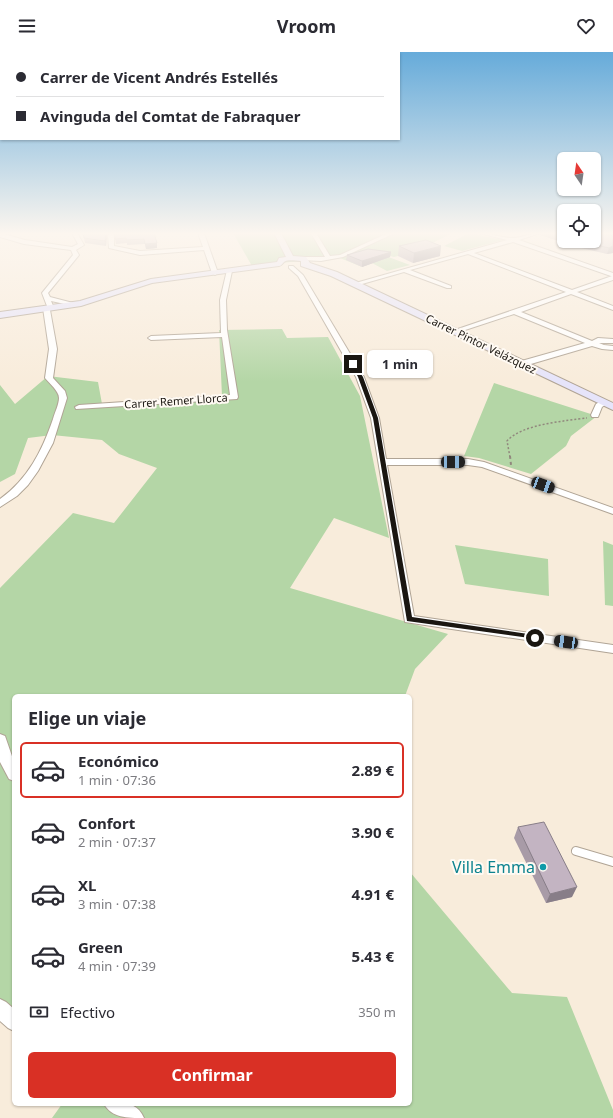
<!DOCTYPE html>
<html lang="es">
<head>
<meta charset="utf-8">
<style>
	:root { --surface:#fff; --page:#f2f2f3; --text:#2b2b33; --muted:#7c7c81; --line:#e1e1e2; --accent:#d93025 }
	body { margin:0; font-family:"Noto Sans",sans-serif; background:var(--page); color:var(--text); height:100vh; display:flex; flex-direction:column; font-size:15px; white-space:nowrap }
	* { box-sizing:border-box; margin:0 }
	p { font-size:13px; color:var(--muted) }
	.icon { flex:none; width:22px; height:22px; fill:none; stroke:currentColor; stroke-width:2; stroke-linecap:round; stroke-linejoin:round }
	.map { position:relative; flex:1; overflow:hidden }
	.panel { position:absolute; left:12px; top:642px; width:400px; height:412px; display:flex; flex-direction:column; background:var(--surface); border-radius:6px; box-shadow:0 1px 3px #0004 }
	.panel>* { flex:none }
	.guide { position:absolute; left:0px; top:0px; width:400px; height:88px; box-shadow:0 1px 3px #0004; display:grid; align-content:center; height:88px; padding:0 16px; background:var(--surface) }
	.needle { width:26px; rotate:347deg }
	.fabs { position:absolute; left:557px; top:100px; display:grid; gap:8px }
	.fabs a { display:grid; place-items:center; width:44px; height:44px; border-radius:6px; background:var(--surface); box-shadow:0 1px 3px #0004; font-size:20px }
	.end { position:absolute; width:18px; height:18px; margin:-9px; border:5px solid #1a1611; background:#fff; box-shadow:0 0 0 2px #fff }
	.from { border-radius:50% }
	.bubble { position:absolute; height:28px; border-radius:6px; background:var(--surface); box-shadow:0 1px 3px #0004; font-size:13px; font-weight:700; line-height:28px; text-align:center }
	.car { position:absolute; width:12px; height:24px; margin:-12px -6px; border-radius:5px; box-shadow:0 0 3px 1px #0007; background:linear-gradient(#222 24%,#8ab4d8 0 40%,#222 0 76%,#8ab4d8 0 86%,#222 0) }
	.guide b { display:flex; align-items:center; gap:14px; height:38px; font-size:15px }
	.guide b+b { border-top:1px solid var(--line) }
	.guide i { width:10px; height:10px; background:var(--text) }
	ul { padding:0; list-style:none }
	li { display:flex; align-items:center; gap:12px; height:56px; margin:0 8px 6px; padding:0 8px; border:2px solid transparent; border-radius:6px }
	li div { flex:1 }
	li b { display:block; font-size:15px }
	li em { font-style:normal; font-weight:700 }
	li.selected { border-color:var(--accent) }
	li>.icon { width:36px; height:36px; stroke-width:1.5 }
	h2 { padding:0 16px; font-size:18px; line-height:48px }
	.pay { display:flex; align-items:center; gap:10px; height:44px; padding:0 16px; font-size:15px }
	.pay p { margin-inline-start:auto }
	.cta { display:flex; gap:8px; margin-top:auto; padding:8px 16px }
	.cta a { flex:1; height:46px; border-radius:6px; background:var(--accent); color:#fff; font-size:16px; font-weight:700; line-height:46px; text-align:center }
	header { display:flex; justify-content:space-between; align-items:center; height:52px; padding:0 16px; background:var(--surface); font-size:18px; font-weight:700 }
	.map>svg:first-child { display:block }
	.green { fill:#b4d6a6 }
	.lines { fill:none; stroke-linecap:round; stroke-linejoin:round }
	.lane-casing { stroke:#b0a495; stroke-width:10 }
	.street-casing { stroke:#b0a495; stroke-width:2 }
	.secondary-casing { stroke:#b0a495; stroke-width:2 }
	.path-far1 { stroke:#91887d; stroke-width:1.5; stroke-dasharray:2 2; stroke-linecap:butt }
	.path { stroke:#91887d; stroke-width:2; stroke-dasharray:3 3; stroke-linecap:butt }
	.lane { stroke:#fff; stroke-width:8 }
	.street { fill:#fff; fill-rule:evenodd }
	.secondary { fill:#e6e4fa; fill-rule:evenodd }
	.wall { fill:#a89ba7 }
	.shaded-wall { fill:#887e88 }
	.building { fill:#c3b4c2; stroke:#887e88 }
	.route { fill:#1a1611 }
	.culture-dot { fill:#0f9aa8; stroke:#fffaf3; stroke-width:1.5 }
	.labels { text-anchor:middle; stroke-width:4; stroke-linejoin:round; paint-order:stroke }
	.far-street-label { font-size:11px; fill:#1a1611; stroke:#fffaf3 }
	.near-culture-label { font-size:16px; fill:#0d838f; stroke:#fffaf3; text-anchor:end }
</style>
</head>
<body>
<header><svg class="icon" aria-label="menu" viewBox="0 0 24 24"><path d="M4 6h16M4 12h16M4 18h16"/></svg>Vroom<svg class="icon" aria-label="heart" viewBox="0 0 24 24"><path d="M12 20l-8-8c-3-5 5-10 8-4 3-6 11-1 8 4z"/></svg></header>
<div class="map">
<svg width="613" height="1066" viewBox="0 0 613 1066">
	<rect width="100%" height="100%" fill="#f8ecdb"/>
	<!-- green -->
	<path class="green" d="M233,181H452L417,199L394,205L375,200L410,213L387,219L372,211L362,215L340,206L352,202L335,206L328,203L329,206L252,214Z
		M469,181L503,188L462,199L444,194Z
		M282,277L287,286L328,285L360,344L389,486L334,466L290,536L448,582L415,617L405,644H14V969L0,956V536L73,461L114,471L157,416L119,402L102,388L52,383L28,386L15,422L0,430V333L15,352L48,324L98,330L102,352L222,344L219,278Z
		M494,331L597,364L571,384L566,394L531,422L479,406L464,404Z
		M603,489L613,493V554L605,553Z
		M455,493L548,507L549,544L465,532Z
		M410,820L512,941L567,945L613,1058V1066H52L62,1052H410Z"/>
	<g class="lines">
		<defs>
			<path id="lane" d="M576,799L613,810"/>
			<path id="street" d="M0,181L25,188L72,195L78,192L72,181H77L84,193L76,198L79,203L48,241L50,245L77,252L74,254L51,249L54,256L50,258L57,297L53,326L65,339L67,346L53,391L38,419L28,433L17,444L0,455V447C28,427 42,399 53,367C55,360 59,352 59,346C59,339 49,331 45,326L49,297L43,256L47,254L42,241L73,203L71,198L24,192L0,185Z
				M110,181H117L114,184V194L140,199L203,195L198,181H204L218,221L215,223L212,221L204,198L140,203L109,196L108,183Z
				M311,181H316L330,204L340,203L388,181H395L343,205L321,209L301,208V206L303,205H325Z
				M479,181C490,181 501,186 513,186C522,186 531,181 540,181L519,188L613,221V228L577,240L613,254V258L571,242L521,260L592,289L598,286L613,287V291H599L604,293L613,294V298L602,297L592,294L524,314H518V310L585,291L514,262L456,281H452V279L566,240L468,202L410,218L451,234V236H447L404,220L355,234L352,232L507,188ZM513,190L611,224H612L572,238L474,201Z
				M289,214H293L303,223L364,325L379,366L386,407H468L484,410L613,456V462L482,415L468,413H387L414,564L613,593V601L405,570L371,366L356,325L298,224L289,216Z
				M227,218L232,219L226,248L227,278L238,345L237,347L76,357L75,355L79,353L230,343L222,285L151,288L148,286L151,284L221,281L220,248Z
				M601,349H604L608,351L602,355L598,365H592L591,363L596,352Z
				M0,682L5,684L14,710V729L9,727L0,710Z
				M0,947L6,950L14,957V979L8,976L0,969Z
				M104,1052C121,1052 136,1048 144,1066C127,1066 112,1066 104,1052Z"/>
			<path id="secondary" d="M274,181H281L293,204L306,205L310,211L337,220L613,351V358L331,224L301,214V209C296,209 288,207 284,210C282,212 281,214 279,214L152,231L81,254L0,266V260L80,249L151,227L277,210L279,206L286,205Z"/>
		</defs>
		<!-- lane casing -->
		<use href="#lane" class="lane-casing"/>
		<!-- street casing -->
		<use href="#street" class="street-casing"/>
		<!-- secondary casing -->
		<use href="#secondary" class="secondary-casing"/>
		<!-- path-far1 -->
		<path class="path-far1" d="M510,405L507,389C522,372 565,369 587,366"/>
		<!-- path -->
		<path class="path" d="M510,404L511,413"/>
		<!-- lane -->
		<use href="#lane" class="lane"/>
		<!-- street -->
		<use href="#street" class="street"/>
		<!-- secondary -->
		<use href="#secondary" class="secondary"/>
	</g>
	<!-- wall -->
	<path class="wall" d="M83,181L107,182L106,194L85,191Z
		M154,181L157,196L146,197L145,192L127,193V191L116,192L115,187Z
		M540,181H564V189H594V181H613V201L607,202L577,195L540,183Z
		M399,194L440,204L413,211L398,204Z
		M391,200L390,205L362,215L346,208L347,203Z
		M518,775L572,845L546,851L514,786Z"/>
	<!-- shaded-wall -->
	<path class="shaded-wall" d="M106,181H108L107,182L106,194L105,189Z
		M157,191V196L146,197L145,192Z
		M441,194L440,204L413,211L414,201Z
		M613,194V201L607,202L609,196Z
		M391,200L390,205L362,215V209Z
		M577,835L572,845L546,851L550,842Z"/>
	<!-- building -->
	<path class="building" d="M83,181H106L105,189L84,186Z
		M115,181H154L157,191L145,192L144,187L126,188V186L115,187Z
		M556,181H564V184Z
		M594,181H603L613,184V194L609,196L580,189H594Z
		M426,188L441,194L414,201L399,194Z
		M368,197L391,200L362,209L347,203Z
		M544,770L577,835L550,842L518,775Z"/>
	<!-- sky -->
	<linearGradient id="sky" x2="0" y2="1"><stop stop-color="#66abda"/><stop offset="0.55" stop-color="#fcf6ef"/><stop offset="1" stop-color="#fcf6ef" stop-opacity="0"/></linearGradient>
	<rect width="613" height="330" fill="url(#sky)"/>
	<!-- route -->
	<path class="route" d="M351,311H354L363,325L378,366L412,565L535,583L537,584V587L407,569L373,366L358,325Z"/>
	<!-- markers -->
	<circle class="culture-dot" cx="543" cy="815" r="4"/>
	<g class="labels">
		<!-- far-street labels -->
		<g class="far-street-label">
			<text transform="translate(481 292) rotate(26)" y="4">Carrer Pintor Velázquez</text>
			<text transform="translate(176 349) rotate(-4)" y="4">Carrer Remer Llorca</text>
		</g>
		<!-- near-culture labels -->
		<g class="near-culture-label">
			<text x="535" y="821">Villa Emma</text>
		</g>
	</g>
</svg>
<div class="fabs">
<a><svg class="needle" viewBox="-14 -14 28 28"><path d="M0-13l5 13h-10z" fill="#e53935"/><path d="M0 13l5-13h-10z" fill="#7c7c81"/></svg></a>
<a><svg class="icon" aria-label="locate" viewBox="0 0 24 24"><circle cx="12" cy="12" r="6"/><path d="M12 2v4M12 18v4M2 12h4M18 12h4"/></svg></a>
</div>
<i class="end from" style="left:535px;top:586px"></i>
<i class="end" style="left:353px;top:312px"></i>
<div class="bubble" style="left:367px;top:298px;width:66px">1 min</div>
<i class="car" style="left:453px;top:410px;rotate:90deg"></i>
<i class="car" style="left:543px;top:433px;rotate:110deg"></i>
<i class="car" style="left:566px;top:590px;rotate:278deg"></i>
<div class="guide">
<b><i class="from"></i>Carrer de Vicent Andrés Estellés</b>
<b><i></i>Avinguda del Comtat de Fabraquer</b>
</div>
<section class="panel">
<h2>Elige un viaje</h2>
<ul>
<li class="selected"><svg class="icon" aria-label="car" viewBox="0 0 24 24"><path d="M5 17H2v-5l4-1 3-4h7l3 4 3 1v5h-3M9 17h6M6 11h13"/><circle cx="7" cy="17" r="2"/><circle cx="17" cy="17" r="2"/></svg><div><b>Económico</b><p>1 min · 07:36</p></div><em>2.89 €</em></li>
<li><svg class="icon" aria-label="car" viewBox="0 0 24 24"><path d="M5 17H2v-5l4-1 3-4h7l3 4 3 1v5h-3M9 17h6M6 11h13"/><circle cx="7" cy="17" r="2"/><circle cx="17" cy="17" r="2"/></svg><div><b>Confort</b><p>2 min · 07:37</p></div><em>3.90 €</em></li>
<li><svg class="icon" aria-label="car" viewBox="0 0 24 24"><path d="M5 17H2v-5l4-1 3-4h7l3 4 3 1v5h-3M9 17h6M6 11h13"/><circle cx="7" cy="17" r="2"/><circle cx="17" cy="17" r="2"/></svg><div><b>XL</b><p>3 min · 07:38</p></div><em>4.91 €</em></li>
<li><svg class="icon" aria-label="car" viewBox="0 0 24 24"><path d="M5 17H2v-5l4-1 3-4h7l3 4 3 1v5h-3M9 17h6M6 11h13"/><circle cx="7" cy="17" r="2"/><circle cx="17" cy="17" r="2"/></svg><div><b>Green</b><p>4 min · 07:39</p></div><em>5.43 €</em></li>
</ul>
<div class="pay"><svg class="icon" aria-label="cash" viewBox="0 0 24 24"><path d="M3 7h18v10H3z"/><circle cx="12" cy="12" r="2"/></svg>Efectivo<p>350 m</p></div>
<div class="cta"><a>Confirmar</a></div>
</section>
</div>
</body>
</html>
